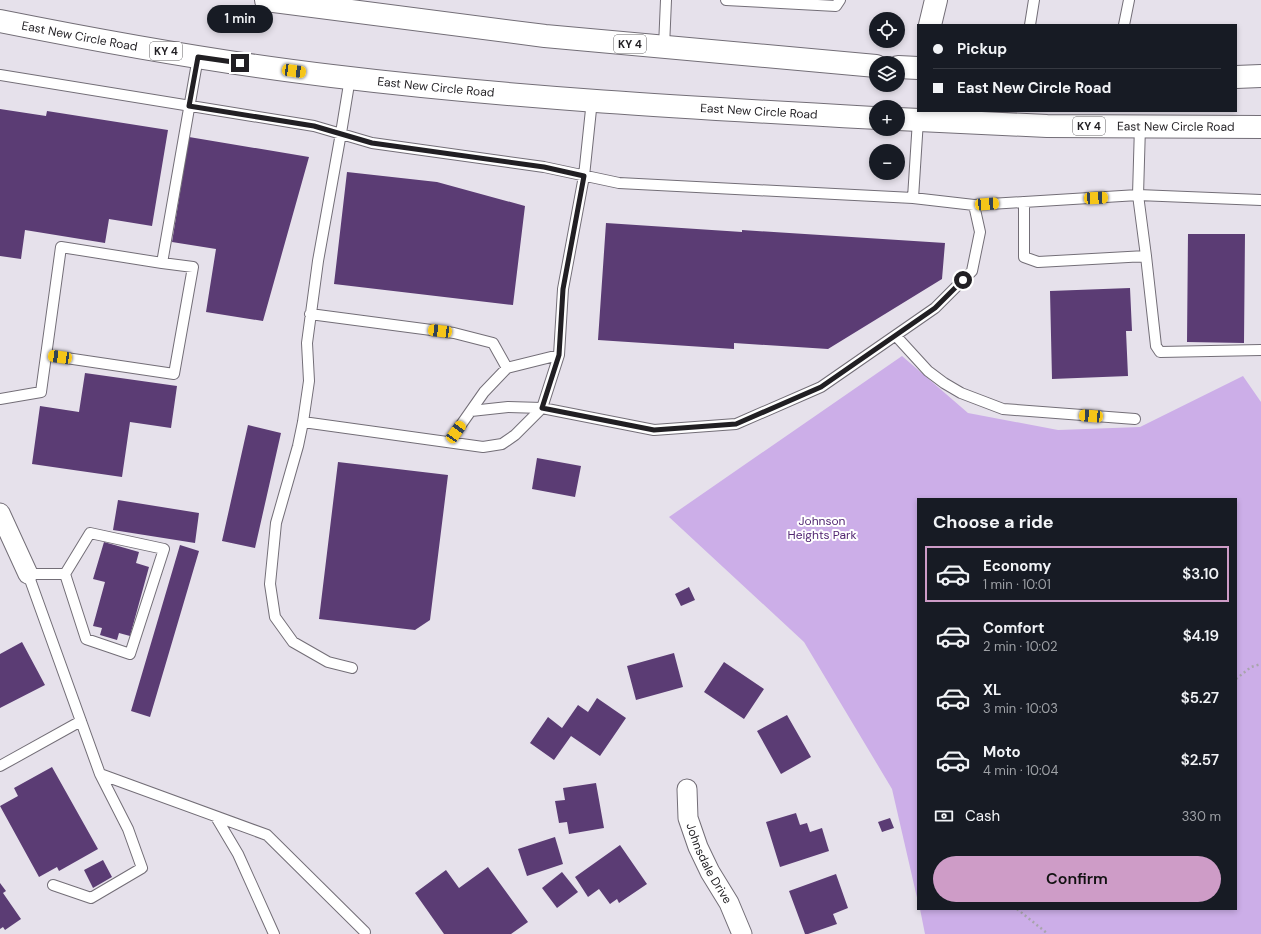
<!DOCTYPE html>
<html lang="en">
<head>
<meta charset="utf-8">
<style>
	:root { --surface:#171b24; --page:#20242c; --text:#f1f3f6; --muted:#9ea1a6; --line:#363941; --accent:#ce9cc7 }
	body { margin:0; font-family:"DM Sans",sans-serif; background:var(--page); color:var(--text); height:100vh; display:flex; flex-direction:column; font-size:15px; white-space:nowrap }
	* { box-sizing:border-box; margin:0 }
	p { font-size:13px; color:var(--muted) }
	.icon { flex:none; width:22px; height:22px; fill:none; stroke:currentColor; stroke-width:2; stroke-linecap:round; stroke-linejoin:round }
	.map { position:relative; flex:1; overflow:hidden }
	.details { position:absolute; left:917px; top:498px; width:320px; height:412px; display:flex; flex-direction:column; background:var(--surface); border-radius:0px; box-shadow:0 2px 6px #0003 }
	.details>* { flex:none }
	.top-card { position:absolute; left:917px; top:24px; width:320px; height:88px; border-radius:0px; box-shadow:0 2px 6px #0003; display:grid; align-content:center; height:88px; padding:0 16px; background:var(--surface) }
	.buttons { position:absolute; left:869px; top:12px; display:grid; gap:8px }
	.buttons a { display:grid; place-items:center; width:36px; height:36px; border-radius:50%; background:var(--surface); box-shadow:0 2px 6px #0003; font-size:20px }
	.end { position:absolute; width:18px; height:18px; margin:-9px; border:5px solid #211f23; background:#fff; box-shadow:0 0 0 2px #fff }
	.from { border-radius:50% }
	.bubble { position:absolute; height:28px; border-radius:14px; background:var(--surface); box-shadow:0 2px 6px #0003; font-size:13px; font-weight:600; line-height:28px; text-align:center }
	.car { position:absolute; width:12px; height:24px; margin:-12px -6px; border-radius:5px; box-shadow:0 0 3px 1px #0007; background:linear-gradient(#f5c518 24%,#345 0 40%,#f5c518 0 76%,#345 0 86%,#f5c518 0) }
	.top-card b { display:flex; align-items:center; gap:14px; height:38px; font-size:15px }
	.top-card b+b { border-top:1px solid var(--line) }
	.top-card i { width:10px; height:10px; background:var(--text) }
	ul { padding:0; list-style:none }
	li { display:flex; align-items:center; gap:12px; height:56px; margin:0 8px 6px; padding:0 8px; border:2px solid transparent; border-radius:0px }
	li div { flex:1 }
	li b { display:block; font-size:15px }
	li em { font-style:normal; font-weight:600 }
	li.active { border-color:var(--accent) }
	li>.icon { width:36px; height:36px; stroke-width:1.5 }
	h2 { padding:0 16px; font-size:18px; line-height:48px }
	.pay { display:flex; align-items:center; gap:10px; height:44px; padding:0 16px; font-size:15px }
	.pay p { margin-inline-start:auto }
	.button { display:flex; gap:8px; margin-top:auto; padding:8px 16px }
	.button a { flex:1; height:46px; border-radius:24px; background:var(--accent); color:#111; font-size:16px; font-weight:600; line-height:46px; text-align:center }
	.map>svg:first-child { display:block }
	.green { fill:#ccaee8 }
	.building { fill:#5b3c74 }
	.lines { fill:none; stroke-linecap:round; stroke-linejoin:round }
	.service-casing { stroke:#736e77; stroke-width:12 }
	.minor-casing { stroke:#736e77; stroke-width:21 }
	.tertiary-casing { stroke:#736e77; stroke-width:24 }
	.trunk-casing { stroke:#736e77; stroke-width:24 }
	.path { stroke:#a8a4ac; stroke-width:2.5; stroke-dasharray:2 3; stroke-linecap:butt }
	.service { stroke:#fff; stroke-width:10 }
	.minor { stroke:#fff; stroke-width:19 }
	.tertiary { stroke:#fff; stroke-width:22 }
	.trunk { stroke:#fff; stroke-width:22 }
	.route { stroke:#211f23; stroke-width:5 }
	.labels { text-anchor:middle; stroke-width:4; stroke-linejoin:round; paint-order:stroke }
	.shield { fill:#fff; stroke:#646265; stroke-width:1 }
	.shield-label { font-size:11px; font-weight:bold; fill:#211f23 }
	.street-label { font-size:12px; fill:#211f23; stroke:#fff }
	.park-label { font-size:12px; fill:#522772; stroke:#fff }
</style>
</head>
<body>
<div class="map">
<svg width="1261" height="934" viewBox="0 0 1261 934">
	<rect width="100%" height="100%" fill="#e6e1eb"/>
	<!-- green -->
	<path class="green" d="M902,356L968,413L1058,430L1140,427L1243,376L1261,402V934H925L920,909H1236V499H918V902L892,789L804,642L669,517Z"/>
	<!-- building -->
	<path class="building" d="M0,109L46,116L47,111L168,130L152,226L109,219L105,243L25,230L21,259L0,256Z
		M189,137L309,157L263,321L206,312L216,249L172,242Z
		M347,172L437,182L525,206L513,305L334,284Z
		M606,223L742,232V230L945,243L942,279L828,349L734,343V349L598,340Z
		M1188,234H1245L1244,343L1187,342Z
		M1130,288L1132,331H1126L1128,376L1052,379L1050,291Z
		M85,373L177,386L171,428L130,422L122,477L32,464L40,406L79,412Z
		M248,425L281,433L255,548L222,541Z
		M537,458L581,466L575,497L532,489Z
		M338,462L448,475L430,620L415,630L319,619Z
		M118,500L199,513L195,543L113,530Z
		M104,542L139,552L136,563L149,567L130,636L119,633L117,640L100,635L102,628L93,626L105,582L93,579Z
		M180,545L199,551L150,717L131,711Z
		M689,587L695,600L681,606L675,594Z
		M22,642L45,685L0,708V654Z
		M674,653L683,687L636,700L627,666Z
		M724,662L764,689L744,719L704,692Z
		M597,698L626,718L600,756L571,736L554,760L530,743L548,717L562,728L578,705L588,712Z
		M787,715L811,757L781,774L757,731Z
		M52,767L98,849L59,871L57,867L39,877L0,806L18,796L14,788Z
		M596,783L604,828L569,834L567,822L559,823L555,801L565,800L563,788Z
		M796,813L800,825L807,823L810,832L822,828L829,851L780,867L766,822Z
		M890,818L894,828L882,832L878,822Z
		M555,837L563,864L527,876L518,849Z
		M620,845L647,884L619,903L617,899L610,904L599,889L588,897L575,877Z
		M103,860L112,877L93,888L84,870Z
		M488,867L528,922L511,934H444L415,893L446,870L459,888Z
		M562,872L578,892L557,908L542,888Z
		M836,874L848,908L833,914L837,924L808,934H805L789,891Z
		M0,883L6,891L3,893L21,919L5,930L3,927L0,929Z"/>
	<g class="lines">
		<defs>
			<path id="service" d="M726,0L836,6L840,0
				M1030,25L1034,0
				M1124,25L1129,0
				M664,47L666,0
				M0,75L314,126L372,143L544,167L619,183L913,198L974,205L1138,195L1261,200
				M350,78L341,133L318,261L307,343L309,381L303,422L298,446L276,523L270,584L275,617L293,642L328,662L352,668
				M1140,126L1138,195L1146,256L1156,346L1160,352L1261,350
				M913,198L918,120
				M1024,202V257L1038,262L1146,256
				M310,314L454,333L493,343L507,368
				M896,336L928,371L944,383L961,393L1003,409L1135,419
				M46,355L174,374L193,267L162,263
				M0,399L41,392L61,247L162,263L198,57
				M471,411L508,407L542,408L559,355L563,289L584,176L592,100
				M303,422L483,447L502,444L515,435L542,408L654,430L736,424L821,387L935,308L972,271L980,232L974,205
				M449,442L484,392L507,368L559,355
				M0,766L81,721
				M100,774L267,835L365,932
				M216,817L238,854L274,934
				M53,885L91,898L142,868L128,829L100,774L28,574H65L86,639L130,654L164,549L90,533L65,574"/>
			<g id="minor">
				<path d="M0,513L28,574"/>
				<path id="s1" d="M687,789L688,818L698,847L710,872L729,903L742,934"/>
			</g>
			<path id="tertiary" d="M930,25L936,0"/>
			<g id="trunk">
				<path d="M266,0L545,36L876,66"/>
				<path id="s2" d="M0,21C110,43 221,63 332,76C513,98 695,108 876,118"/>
				<path d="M898,67L918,68"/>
				<path d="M1236,77L1261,76"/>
				<path id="s3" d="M898,119L1047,126L1261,127"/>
			</g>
		</defs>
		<!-- service casing -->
		<use href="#service" class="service-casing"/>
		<!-- minor casing -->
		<use href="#minor" class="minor-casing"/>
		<!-- tertiary casing -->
		<use href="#tertiary" class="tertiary-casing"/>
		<!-- trunk casing -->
		<use href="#trunk" class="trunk-casing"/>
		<!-- path -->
		<path class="path" d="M1236,679L1251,667L1261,664
			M1017,909L1048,934"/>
		<!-- service -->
		<use href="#service" class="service"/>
		<!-- minor -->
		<use href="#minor" class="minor"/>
		<!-- tertiary -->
		<use href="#tertiary" class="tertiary"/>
		<!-- trunk -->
		<use href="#trunk" class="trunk"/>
	</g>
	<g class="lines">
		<!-- route -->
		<path class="route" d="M240,63L198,57L189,106L314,126L372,143L544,167L584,176L563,289L559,355L542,408L654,430L736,424L821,387L935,308L963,280"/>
	</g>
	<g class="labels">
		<!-- shield labels -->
		<g class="shield">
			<rect x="614" y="35" width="32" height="18" rx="3"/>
			<rect x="150" y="42" width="32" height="18" rx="3"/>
			<rect x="1073" y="117" width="32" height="18" rx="3"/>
		</g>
		<g class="shield-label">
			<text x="630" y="48">KY 4</text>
			<text x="166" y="55">KY 4</text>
			<text x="1089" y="130">KY 4</text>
		</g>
		<!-- street labels -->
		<g class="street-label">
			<text dy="4" stroke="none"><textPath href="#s2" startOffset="81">East New Circle Road</textPath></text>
			<text dy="4" stroke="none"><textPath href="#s2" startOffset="441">East New Circle Road</textPath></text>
			<text dy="4" stroke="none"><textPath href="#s2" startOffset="765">East New Circle Road</textPath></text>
			<text dy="4" stroke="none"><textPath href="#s3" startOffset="278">East New Circle Road</textPath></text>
			<text dy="4" stroke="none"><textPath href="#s1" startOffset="79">Johnsdale Drive</textPath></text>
		</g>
		<!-- park labels -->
		<g class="park-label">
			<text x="822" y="525">Johnson<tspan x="822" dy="14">Heights Park</tspan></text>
		</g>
	</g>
</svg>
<div class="buttons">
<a><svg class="icon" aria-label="locate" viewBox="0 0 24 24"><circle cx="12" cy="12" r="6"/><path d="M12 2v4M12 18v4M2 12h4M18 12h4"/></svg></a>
<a><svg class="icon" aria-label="layers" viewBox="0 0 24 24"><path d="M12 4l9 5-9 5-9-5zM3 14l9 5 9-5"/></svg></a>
<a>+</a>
<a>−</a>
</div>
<i class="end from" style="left:963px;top:280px"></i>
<i class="end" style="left:240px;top:63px"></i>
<div class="bubble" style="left:207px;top:5px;width:66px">1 min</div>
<i class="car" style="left:294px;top:71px;rotate:98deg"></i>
<i class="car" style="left:1096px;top:198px;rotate:87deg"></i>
<i class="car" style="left:987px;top:204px;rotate:86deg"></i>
<i class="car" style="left:440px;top:331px;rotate:277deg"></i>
<i class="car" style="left:60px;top:357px;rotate:278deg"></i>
<i class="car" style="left:1091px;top:416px;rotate:274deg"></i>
<i class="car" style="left:456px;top:432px;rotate:35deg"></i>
<div class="top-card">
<b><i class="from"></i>Pickup</b>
<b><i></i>East New Circle Road</b>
</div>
<section class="details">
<h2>Choose a ride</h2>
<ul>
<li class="active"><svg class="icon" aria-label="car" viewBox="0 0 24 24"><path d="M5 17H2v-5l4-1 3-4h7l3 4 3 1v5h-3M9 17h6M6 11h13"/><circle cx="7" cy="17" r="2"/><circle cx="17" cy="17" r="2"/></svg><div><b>Economy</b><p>1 min · 10:01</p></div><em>$3.10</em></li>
<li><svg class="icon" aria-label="car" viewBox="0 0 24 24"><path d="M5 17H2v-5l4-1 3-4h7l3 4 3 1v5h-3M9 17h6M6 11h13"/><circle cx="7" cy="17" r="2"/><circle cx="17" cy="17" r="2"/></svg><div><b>Comfort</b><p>2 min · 10:02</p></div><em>$4.19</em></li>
<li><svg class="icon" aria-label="car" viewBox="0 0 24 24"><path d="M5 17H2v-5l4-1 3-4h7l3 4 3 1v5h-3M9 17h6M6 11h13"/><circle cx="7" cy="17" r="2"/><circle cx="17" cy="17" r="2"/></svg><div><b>XL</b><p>3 min · 10:03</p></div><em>$5.27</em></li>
<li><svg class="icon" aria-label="car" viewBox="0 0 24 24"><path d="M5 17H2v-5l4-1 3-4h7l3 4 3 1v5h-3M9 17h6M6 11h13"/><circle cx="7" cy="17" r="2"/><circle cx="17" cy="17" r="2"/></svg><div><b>Moto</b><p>4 min · 10:04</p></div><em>$2.57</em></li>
</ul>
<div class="pay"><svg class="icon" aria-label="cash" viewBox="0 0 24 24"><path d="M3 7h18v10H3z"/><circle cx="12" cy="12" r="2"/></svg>Cash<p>330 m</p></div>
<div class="button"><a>Confirm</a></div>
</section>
</div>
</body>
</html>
